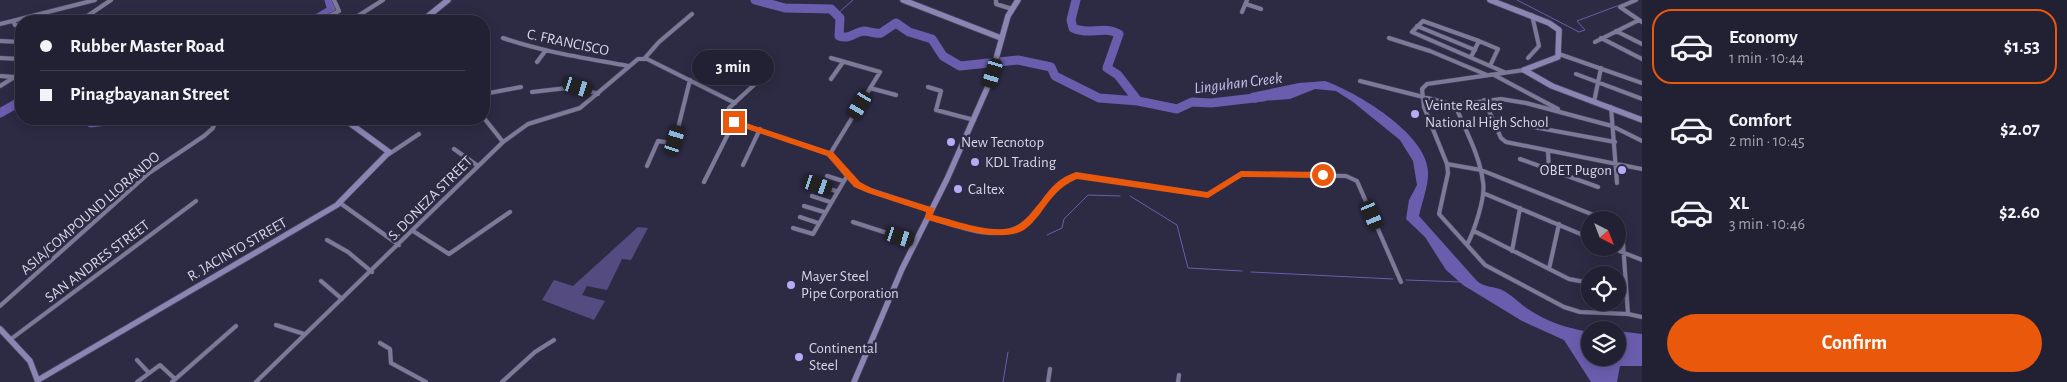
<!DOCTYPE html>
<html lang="en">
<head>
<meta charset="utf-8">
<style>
	:root { --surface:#222033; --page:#2e2d3f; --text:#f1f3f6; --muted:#a2a3ac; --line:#3f3e4e; --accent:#ea580c }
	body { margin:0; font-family:"Alegreya Sans",sans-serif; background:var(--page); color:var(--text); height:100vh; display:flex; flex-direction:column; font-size:19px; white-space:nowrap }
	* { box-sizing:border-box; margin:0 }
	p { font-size:16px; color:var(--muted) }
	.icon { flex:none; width:28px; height:28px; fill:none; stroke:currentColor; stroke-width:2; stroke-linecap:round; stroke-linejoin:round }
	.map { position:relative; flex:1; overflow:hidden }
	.panel { display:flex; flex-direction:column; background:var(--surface); width:425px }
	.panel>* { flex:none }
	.top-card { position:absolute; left:15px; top:15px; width:475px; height:110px; border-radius:20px; box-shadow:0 2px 12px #0003,0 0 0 1px var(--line); display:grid; align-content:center; height:110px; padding:0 25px; background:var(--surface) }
	.needle { width:32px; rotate:138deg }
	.fabs { position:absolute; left:1581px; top:211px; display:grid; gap:10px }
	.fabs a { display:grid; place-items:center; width:45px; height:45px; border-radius:50%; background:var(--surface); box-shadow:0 2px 12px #0003,0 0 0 1px var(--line); font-size:25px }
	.end { position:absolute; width:22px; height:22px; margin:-11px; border:6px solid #ea580c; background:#fff; box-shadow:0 0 0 2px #fff }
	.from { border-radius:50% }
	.bubble { position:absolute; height:35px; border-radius:18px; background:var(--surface); box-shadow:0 2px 12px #0003,0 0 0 1px var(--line); font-size:16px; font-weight:700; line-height:35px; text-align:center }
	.car { position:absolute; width:15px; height:30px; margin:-15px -8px; border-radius:6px; box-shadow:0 0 4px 1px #0007; background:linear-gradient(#222 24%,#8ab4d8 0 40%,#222 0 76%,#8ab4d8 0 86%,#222 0) }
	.top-card b { display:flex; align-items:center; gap:18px; height:48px; font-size:19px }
	.top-card b+b { border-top:1px solid var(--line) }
	.top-card i { width:12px; height:12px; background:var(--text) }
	ul { padding:9px 0 0; list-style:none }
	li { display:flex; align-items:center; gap:15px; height:75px; margin:0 10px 8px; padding:0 15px; border:2px solid transparent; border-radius:20px }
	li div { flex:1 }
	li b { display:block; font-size:19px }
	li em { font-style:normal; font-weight:700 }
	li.current { border-color:var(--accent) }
	li>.icon { width:45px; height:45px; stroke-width:1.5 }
	.primary-button { display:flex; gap:10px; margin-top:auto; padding:10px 25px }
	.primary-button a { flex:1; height:58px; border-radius:30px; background:var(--accent); color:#fff; font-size:20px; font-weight:700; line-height:58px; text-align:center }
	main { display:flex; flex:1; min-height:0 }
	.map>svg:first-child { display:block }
	.green { fill:#544c81 }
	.water { fill:#6b5dad }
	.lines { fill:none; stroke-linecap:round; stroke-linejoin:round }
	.stream { stroke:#6b5dad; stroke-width:1 }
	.river { stroke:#6b5dad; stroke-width:9 }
	.street-casing { stroke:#48455b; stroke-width:5 }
	.secondary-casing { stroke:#48455b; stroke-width:7 }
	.street { stroke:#7c7999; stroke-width:4 }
	.secondary { stroke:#8a85b3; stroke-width:5.5 }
	.route { fill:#ea580c }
	.poi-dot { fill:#b5acf8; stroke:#2d2a44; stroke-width:2 }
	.labels { text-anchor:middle; stroke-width:5; stroke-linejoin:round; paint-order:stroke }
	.street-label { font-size:15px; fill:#d7d6e7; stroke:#2d2a44 }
	.poi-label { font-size:15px; fill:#d7d6e7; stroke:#2d2a44; text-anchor:start }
	.water-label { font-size:16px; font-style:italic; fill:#c7c3ef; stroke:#2d2a44 }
</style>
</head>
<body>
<main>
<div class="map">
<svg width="1642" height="382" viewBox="0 0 1642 382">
	<rect width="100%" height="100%" fill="#2d2a44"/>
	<!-- green -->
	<path class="green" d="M638,227L648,228L631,260L622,259L607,290L587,286L582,295L605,301L594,320L542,300L554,280L573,286Z"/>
	<!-- water -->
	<path class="water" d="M1325,81C1356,92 1426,133 1428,171C1429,184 1422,202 1419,216L1477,281C1485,288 1494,286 1502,290C1512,295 1519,303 1528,309C1547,322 1567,328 1590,332V358H1618V331L1642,334V366H1620L1617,382H1591L1564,340L1522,321L1463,285L1446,270L1425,237L1406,219L1409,200L1417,185L1413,161L1400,140L1353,102L1336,91L1315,89L1290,99L1261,101L1255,103L1249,96L1251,93L1299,83Z"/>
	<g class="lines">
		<!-- stream -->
		<path class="stream" d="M1517,0L1579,32L1585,30L1577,21L1625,3
			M837,14L853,0
			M1130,196L1177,225L1188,268L1242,271
			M1047,235L1062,228L1064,219L1088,195L1120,196
			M1251,272L1393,279
			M1406,280L1461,282
			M1003,382L1008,352"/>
		<!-- river -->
		<path class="river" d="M755,0L785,8L831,9L840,18L839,36C850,40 854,32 864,31C869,31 875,34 881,33L896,23L909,32L932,39L943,56L960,66L1018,60L1051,67L1055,76L1099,98L1138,101L1177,109L1192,102L1211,103L1263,97
			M1076,0L1071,20L1073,28C1088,36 1104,25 1119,34L1107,68L1118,75L1138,101
			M313,21L332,10L329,0
			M0,113L21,101
			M93,119L91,123L121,119"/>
		<defs>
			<path id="street" d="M996,0V4L1012,9
				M1636,0L1620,7L1642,22
				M1246,4L1261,9
				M1242,12L1247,0
				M337,18L343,21
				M13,21L15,25L21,26
				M64,21L85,16
				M80,21L111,0
				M320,21L339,11L334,0
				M350,21L383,0
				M0,24L95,0
				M1417,26L1475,50
				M1616,31L1642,44
				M503,38C543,52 585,58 628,66
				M1389,38L1430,51L1487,75
				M1601,38L1642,59
				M0,41L21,42
				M1479,41L1498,49L1490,66
				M1595,42L1639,20
				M1559,54L1642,83
				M1471,57L1479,41L1423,21L1412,32L1504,72
				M0,58L21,59
				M1528,58L1539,46L1532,15
				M644,59L659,42L692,14
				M537,62L546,50
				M709,65L755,84L729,108L726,119L830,154L847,176L861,187L931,210
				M1524,70L1427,84L1422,89L1424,107L1447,164L1448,173L1439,214L1485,265L1564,307L1580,312L1628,314L1642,317
				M1576,74L1642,99
				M1494,75L1558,109
				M0,76L15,77
				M831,79L843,62
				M1360,81L1455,105L1501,99L1526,103L1612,126L1642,141
				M0,86L21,73
				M928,87L941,91L936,110L974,120
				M870,88L896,95
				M532,92L576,87L598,94
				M484,94L521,87
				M1484,100L1501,138L1506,142L1642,169
				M1594,102L1601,68
				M1455,105C1465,129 1480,156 1483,182C1486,197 1474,231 1467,245
				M1611,107L1617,183
				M484,118L503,142
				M1495,120L1615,142
				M454,149L478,166
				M1548,152L1549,169
				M389,154L419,134
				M830,154L880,72L831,58
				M1520,159L1598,187
				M1447,164L1481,170L1606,220
				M743,165L760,129
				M647,166L658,141L670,143L675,140L690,80
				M827,176L843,181
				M704,182L734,122
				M818,185L836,191
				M1483,193L1590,238
				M812,196L830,202
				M340,203L399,245
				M804,206L824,212
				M800,217L818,223
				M928,217C969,229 1009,250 1040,208C1050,194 1060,181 1076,175L1208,195L1241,174L1346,176L1357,181L1401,282
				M853,222L915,242
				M1618,225L1622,229L1628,314
				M793,228L813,234L847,176
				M413,231L449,254L510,212
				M1474,231L1569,279L1590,283
				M327,240L348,252L372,272
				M1612,248L1642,260
				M1512,251L1520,208
				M1549,269L1559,224
				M321,281L342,299
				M1618,285L1626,286
				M0,306L149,173L204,136L213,128L216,119
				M276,325L304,334
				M11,339L196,201
				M380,343L390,349L391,363L426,382
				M137,360L149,373
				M137,382L160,365L175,379
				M172,382L236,326
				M256,382L503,142L528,124L580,108L638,59H647L735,103
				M502,382L535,352L554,340
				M1048,382L1050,369
				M1178,382L1179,375"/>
			<path id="secondary" d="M903,0L1001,38
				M1490,0L1549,23L1559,30L1558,57L1524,70
				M422,21L448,0
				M1524,70L1552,86L1642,120
				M0,329L30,361L38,382
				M38,380L337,205L389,152L344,119
				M854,382L902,269L947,179L989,84L1008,16L1018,0"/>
		</defs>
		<!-- street casing -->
		<use href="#street" class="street-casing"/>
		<!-- secondary casing -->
		<use href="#secondary" class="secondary-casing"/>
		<!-- street -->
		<use href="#street" class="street"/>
		<!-- secondary -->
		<use href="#secondary" class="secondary"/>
	</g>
	<!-- route -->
	<path class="route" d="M734,119L833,152L860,182L873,189L934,208L933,215C955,220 995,236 1016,226C1026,221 1034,209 1041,201C1051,187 1059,178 1076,172L1207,192L1241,171L1323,172L1327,175L1323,178L1242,177L1208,198L1077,179C1059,186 1050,200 1039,215C1034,221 1028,228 1022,231C1000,243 948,226 925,219L926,212L868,193L854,187L827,156L732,124V120Z"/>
	<!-- markers -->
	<g class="poi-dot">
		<circle cx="1415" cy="114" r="5"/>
		<circle cx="951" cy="142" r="5"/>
		<circle cx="975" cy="162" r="5"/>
		<circle cx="1622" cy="170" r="5"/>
		<circle cx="958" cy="189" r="5"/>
		<circle cx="791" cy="285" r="5"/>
		<circle cx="799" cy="357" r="5"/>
	</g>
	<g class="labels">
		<!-- street labels -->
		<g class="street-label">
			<text transform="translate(568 42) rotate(12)" y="5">C. FRANCISCO</text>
			<text transform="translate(430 198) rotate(-45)" y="5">S. DONEZA STREET</text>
			<text transform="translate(90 213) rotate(-41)" y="5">ASIA/COMPOUND LLORANDO</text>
			<text transform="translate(237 249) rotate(-30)" y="5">R. JACINTO STREET</text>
			<text transform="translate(97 261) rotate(-37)" y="5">SAN ANDRES STREET</text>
		</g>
		<!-- poi labels -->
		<g class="poi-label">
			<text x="1425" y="110">Veinte Reales<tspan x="1425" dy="17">National High School</tspan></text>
			<text x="961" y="147">New Tecnotop</text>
			<text x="985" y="167">KDL Trading</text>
			<text x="1612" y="175" text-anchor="end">OBET Pugon</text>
			<text x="968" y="194">Caltex</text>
			<text x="801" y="281">Mayer Steel<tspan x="801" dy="17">Pipe Corporation</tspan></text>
			<text x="809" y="353">Continental<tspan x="809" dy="17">Steel</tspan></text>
		</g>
		<!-- water labels -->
		<g class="water-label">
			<text transform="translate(1238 82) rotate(-7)" y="6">Linguhan Creek</text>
		</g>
	</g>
</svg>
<div class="fabs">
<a><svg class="needle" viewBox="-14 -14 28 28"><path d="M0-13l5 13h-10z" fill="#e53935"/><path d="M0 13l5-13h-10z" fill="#a2a3ac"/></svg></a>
<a><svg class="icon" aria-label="locate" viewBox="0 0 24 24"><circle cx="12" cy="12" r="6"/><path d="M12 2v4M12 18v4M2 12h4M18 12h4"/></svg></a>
<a><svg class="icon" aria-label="layers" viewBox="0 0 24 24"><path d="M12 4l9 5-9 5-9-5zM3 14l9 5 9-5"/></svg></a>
</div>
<i class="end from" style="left:1323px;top:175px"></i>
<i class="end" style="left:734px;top:122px"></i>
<div class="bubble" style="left:692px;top:50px;width:82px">3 min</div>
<i class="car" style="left:993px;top:73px;rotate:197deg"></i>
<i class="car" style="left:578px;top:87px;rotate:108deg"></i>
<i class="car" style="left:860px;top:105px;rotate:211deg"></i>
<i class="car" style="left:675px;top:140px;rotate:18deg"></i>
<i class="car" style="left:818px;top:185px;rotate:109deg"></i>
<i class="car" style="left:1372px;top:215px;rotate:157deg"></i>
<i class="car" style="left:900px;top:237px;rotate:108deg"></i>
<div class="top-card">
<b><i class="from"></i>Rubber Master Road</b>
<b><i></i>Pinagbayanan Street</b>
</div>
</div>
<section class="panel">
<ul>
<li class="current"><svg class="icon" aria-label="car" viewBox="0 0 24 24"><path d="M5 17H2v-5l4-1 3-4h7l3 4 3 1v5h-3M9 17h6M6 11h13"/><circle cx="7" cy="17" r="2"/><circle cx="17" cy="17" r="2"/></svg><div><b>Economy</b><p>1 min · 10:44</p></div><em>$1.53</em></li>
<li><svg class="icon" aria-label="car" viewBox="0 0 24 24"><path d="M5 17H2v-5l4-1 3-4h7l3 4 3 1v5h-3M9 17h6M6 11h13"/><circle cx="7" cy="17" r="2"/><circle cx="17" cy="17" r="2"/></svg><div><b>Comfort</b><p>2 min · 10:45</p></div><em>$2.07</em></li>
<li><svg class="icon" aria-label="car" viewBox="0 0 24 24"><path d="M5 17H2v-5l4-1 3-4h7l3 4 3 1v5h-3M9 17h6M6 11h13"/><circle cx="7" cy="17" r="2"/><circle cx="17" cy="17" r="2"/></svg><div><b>XL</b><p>3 min · 10:46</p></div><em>$2.60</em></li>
</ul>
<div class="primary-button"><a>Confirm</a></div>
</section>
</main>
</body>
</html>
